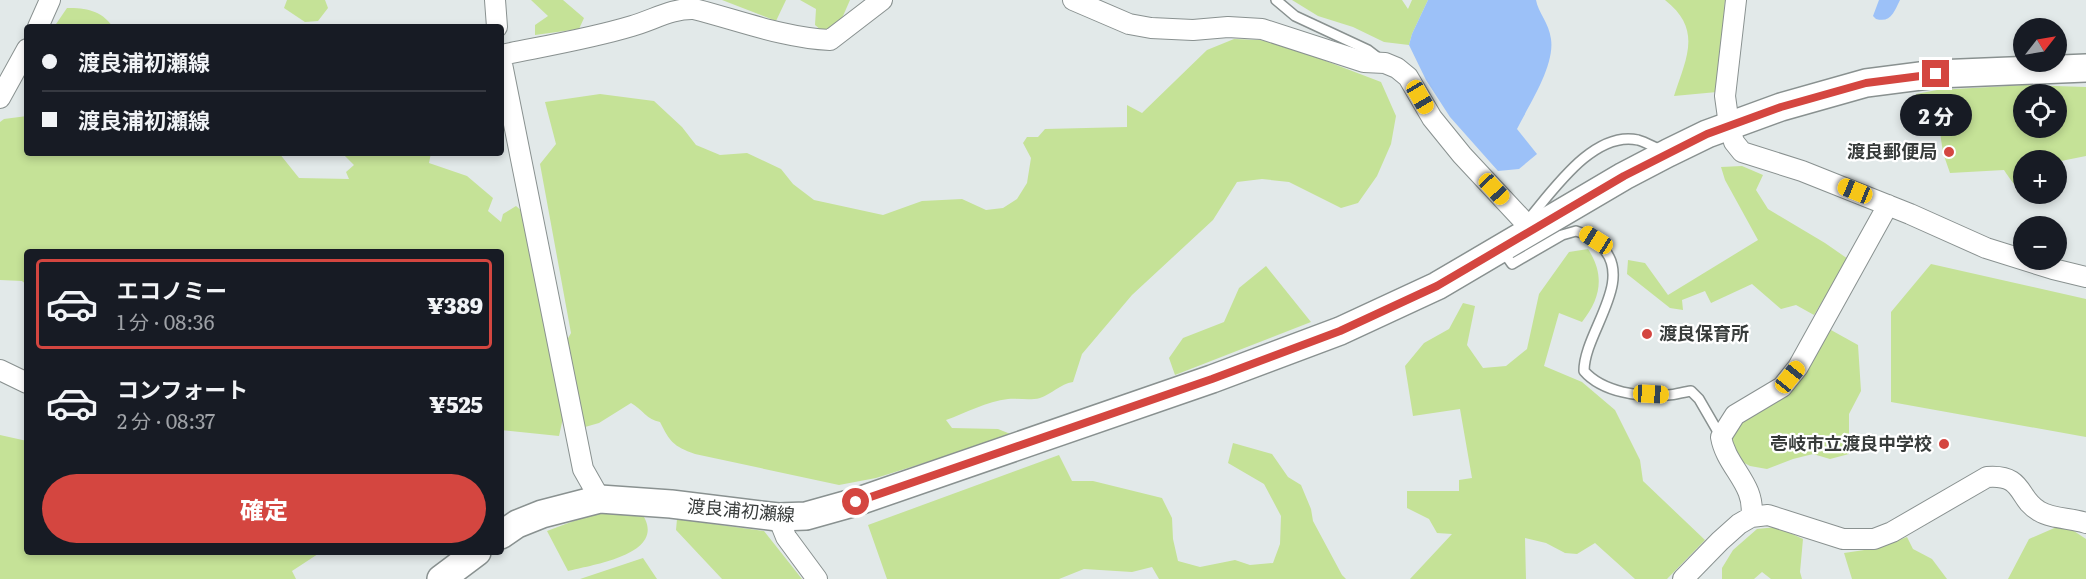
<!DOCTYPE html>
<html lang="ja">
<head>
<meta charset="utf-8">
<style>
	:root { --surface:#171b24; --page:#242831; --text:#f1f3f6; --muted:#9ea1a6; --line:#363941; --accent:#d44640 }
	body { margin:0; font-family:Literata,"Noto Sans JP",serif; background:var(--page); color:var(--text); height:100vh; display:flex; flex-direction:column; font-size:22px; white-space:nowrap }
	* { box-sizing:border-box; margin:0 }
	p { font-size:20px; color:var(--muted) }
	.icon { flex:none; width:33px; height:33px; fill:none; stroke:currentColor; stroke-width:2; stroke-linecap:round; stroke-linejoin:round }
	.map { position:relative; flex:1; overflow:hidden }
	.side { position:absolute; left:24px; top:249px; width:480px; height:306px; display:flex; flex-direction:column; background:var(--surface); border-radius:6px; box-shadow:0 3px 9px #0003 }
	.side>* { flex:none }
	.guide { position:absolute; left:24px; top:24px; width:480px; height:132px; border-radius:6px; box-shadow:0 3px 9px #0003; display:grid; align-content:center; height:132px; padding:0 18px; background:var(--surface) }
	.needle { width:39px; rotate:59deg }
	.buttons { position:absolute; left:2013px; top:18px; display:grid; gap:12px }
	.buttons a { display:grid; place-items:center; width:54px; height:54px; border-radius:50%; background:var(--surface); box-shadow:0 3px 9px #0003; font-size:30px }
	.end { position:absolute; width:27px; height:27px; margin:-14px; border:8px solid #d44640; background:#fff; box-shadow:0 0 0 3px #fff }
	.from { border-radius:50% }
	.bubble { position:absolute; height:42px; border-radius:21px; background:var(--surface); box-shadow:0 3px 9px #0003; font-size:20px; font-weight:800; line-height:42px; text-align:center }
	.car { position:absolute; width:18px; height:36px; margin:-18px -9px; border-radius:8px; box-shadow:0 0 4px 2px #0007; background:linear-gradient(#f5c518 24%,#345 0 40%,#f5c518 0 76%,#345 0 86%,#f5c518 0) }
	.guide b { display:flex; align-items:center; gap:21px; height:57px; font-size:22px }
	.guide b+b { border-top:2px solid var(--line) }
	.guide i { width:15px; height:15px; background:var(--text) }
	ul { padding:10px 0 0; list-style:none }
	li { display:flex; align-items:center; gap:18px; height:90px; margin:0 12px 9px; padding:0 6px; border:3px solid transparent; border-radius:6px }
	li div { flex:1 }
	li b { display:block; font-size:22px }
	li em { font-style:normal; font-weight:800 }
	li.current { border-color:var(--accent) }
	li>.icon { width:54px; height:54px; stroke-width:1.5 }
	.cta { display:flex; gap:12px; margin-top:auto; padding:12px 18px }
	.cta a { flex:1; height:69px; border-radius:36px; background:var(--accent); color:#fff; font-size:24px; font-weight:800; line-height:69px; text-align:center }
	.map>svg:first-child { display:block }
	.green { fill:#c5e297; fill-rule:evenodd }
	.water { fill:#9cc1f8 }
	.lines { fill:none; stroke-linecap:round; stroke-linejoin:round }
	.lane-casing { stroke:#899190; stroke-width:12 }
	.street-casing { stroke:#899190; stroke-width:22 }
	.secondary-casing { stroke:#899190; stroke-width:30 }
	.lane { stroke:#fff; stroke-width:9 }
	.street { stroke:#fff; stroke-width:20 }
	.secondary { stroke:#fff; stroke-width:27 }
	.route { stroke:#d44640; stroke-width:8 }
	.poi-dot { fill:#d44640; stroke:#fff; stroke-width:2 }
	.labels { text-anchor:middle; stroke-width:4.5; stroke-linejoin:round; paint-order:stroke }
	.poi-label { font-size:18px; font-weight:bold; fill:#383c3b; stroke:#fff; text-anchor:end }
	.street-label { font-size:18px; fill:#383c3b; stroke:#fff }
</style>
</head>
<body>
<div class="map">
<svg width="2086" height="579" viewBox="0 0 2086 579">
	<rect width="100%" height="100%" fill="#e2e9e9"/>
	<!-- green -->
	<path class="green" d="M287,0H325L328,8L318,21L305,22L284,8Z
		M531,0H563L584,18L579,29L535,35V25L548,16Z
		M722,0H786L776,21Z
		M800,0H850L843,16L834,28L822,31L815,25L816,9Z
		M1292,0H1402L1408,9L1412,0H1428L1412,34L1409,45L1384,42L1353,27L1318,16Z
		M1665,0H1725L1717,92L1674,96C1686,58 1703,30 1665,0Z
		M67,8C86,8 101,10 113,27H54Z
		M1234,39L1260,40L1284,45L1381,82L1396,116L1391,144L1377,176L1358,203L1341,208L1289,182L1262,179L1237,182L1213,220L1132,295L1082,354L1073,382C1060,384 1052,394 1040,398C1029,401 1019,398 1008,399C987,401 966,413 946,420L952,428L998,429L1013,435L876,478L839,485L695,454C673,446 670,442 660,422C647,420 642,409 631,403L599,423L585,427L566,342L571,333L540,164L556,144L545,102L600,94L654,101L682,127L696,145L720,155L747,153L781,169L793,184L814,200L883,215L922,201L962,199L986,210L1003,208L1017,199L1027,183L1031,158L1023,143L1027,137H1038L1045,129L1127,127V105L1142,113L1207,50Z
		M2026,85L2086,87V156L2061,161L2057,164L2056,160H2024V194H2052L2040,200C2020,193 2016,188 2004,170L1950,173L1943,153L1940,132L1915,105L1916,94L1937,90ZM2024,94H2056V128H2024Z
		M27,116V153H279L299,178L349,179L346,172L354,165L342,153H431L429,163L467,176L493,198L488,211L501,222L503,214L516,206L523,212L563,418L559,436L501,430V252H27V285L22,281L0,280V122L4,119Z
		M1742,166L1763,175L1756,190L1768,209L1825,243L1848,259L1814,315L1796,305L1781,309L1752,284L1711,303L1705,291L1682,300L1683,310L1670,308L1627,274L1628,260L1645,263L1668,295L1758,240L1725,180L1721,167Z
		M1588,249C1605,275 1601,298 1582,322L1559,313L1544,366L1582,382L1615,410L1640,460L1643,481L1705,540L1667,579H1635L1595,543L1577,554L1565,553L1546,543L1525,538L1526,579H1410L1452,534L1437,533L1429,519L1407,508V491H1459V480L1472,478L1460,409L1413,416L1405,366L1424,343L1449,329L1463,303L1475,306L1467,345L1483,368L1506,366L1527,349L1539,294L1569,252Z
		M1931,264L2086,299V437L1891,402V312Z
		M1266,266L1311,322L1175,375L1169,358L1183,338L1224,322L1239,288Z
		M1831,330L1858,345L1861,391L1849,414V454L1830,459L1813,454L1793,459L1767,469L1750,466L1735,458L1728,443L1734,429L1799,376Z
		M0,435L27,441V552H321L292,571L296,579H0Z
		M1233,443L1272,454L1288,477L1301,485L1311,509L1313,521L1342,575L1346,579H1159L1152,567L1132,572L1084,569L1059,579H887L868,525L1059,455L1072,481H1093L1162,498L1172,518L1173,539L1178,561L1200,567L1235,560L1250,565L1273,563L1280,544L1281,516L1264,484L1228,463Z
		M621,511H640C672,553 596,564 568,571L547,531L595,513Z
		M677,519L764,531L802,579H722L676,530Z
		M2059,526L2074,531L2086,539V579H2008L2029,539Z
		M1777,527L1803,539L1800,572L1802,579H1771L1762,572L1754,579H1722V568L1733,550L1757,529Z
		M1907,537L1913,549L1932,559L1947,579H1852L1844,553L1878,548Z
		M643,558L657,579H579H580Z"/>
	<!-- water -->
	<path class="water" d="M1428,0H1536C1538,12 1549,23 1551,39C1555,66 1529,105 1517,129L1537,154L1519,169L1498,171L1450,117L1426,80L1409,45L1412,34Z
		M1879,0H1900C1894,12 1891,23 1876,19L1873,16Z"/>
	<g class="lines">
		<defs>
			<path id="lane" d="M1276,0L1295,16L1368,50L1381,60
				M1527,221C1552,192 1593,130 1638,140C1646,142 1655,148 1663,151
				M1502,250L1512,264L1562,235L1576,231C1587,234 1595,239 1603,248C1634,282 1584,333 1584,371C1602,392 1641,398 1668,395C1675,395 1683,392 1691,391L1699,399L1721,437"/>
			<path id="street" d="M495,0L497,27
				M1073,0L1129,24L1151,28L1193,30L1228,27L1262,29L1364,62L1385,63L1397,68L1408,77L1432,118L1462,155L1532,230
				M1736,0L1725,96L1729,125L1734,142L1742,152L1802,171L1910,214L1986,248L2053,269L2086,277
				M38,27L50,0
				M501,55C545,46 589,39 632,26C653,20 673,8 694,9C738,20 784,38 830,40L882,0
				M501,59L583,469L600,499
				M0,98L27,49
				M0,370L27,383
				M778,517L786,537L817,579
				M1751,517C1757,485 1726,467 1721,437L1735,415L1782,387L1798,367L1888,205
				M1683,579L1720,541L1739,524L1751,517L1768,515L1843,539H1874L1892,532L1987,477C2025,474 2017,499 2039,511C2052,519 2072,518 2086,523"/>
			<path id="secondary" d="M501,535L517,524L542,514L600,499L671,504L778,517L806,516L856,502L1212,379L1340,331L1437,286L1624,176L1668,153L1707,134L1781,107L1866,83L1936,74L2086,68
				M441,579L477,552"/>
		</defs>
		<!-- lane casing -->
		<use href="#lane" class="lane-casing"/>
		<!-- street casing -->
		<use href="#street" class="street-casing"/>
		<!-- secondary casing -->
		<use href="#secondary" class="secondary-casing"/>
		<!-- lane -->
		<use href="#lane" class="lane"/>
		<!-- street -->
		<use href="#street" class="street"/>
		<!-- secondary -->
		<use href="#secondary" class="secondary"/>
	</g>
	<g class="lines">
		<!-- route -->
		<path class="route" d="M856,502L1212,379L1340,331L1437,286L1624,176L1707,134L1781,107L1866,83L1936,74"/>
	</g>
	<!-- markers -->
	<g class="poi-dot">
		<circle cx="1949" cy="152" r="6"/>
		<circle cx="1647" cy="334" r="6"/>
		<circle cx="1944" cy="444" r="6"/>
	</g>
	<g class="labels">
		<!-- poi labels -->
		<g class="poi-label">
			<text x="1937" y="158">渡良郵便局</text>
			<text x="1659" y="340" text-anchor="start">渡良保育所</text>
			<text x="1932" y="450">壱岐市立渡良中学校</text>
		</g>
		<!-- street labels -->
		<g class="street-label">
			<text transform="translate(741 511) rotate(5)" y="6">渡良浦初瀬線</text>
		</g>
	</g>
</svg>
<div class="buttons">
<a><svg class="needle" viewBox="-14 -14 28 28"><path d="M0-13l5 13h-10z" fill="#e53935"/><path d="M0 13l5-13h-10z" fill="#9ea1a6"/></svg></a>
<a><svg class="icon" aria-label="locate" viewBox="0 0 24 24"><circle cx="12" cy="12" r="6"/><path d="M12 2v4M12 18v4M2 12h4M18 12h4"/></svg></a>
<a>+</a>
<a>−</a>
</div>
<i class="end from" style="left:856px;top:502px"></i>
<i class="end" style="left:1936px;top:74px"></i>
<div class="bubble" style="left:1900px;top:94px;width:72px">2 分</div>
<i class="car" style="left:1420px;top:97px;rotate:150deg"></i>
<i class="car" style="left:1494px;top:189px;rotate:137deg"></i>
<i class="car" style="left:1855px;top:191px;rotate:292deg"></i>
<i class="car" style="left:1596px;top:240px;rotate:302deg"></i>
<i class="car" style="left:1790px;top:377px;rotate:39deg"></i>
<i class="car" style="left:1651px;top:394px;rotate:93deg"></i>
<div class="guide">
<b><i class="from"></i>渡良浦初瀬線</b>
<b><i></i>渡良浦初瀬線</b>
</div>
<section class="side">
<ul>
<li class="current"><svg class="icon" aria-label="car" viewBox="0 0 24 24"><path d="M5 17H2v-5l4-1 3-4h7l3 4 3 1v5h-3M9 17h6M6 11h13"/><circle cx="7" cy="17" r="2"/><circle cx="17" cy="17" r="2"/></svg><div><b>エコノミー</b><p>1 分 · 08:36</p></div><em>¥389</em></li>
<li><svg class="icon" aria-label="car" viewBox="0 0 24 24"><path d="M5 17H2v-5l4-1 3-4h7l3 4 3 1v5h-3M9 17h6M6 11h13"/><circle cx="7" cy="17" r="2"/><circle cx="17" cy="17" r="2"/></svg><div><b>コンフォート</b><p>2 分 · 08:37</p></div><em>¥525</em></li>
</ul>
<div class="cta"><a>確定</a></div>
</section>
</div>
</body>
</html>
